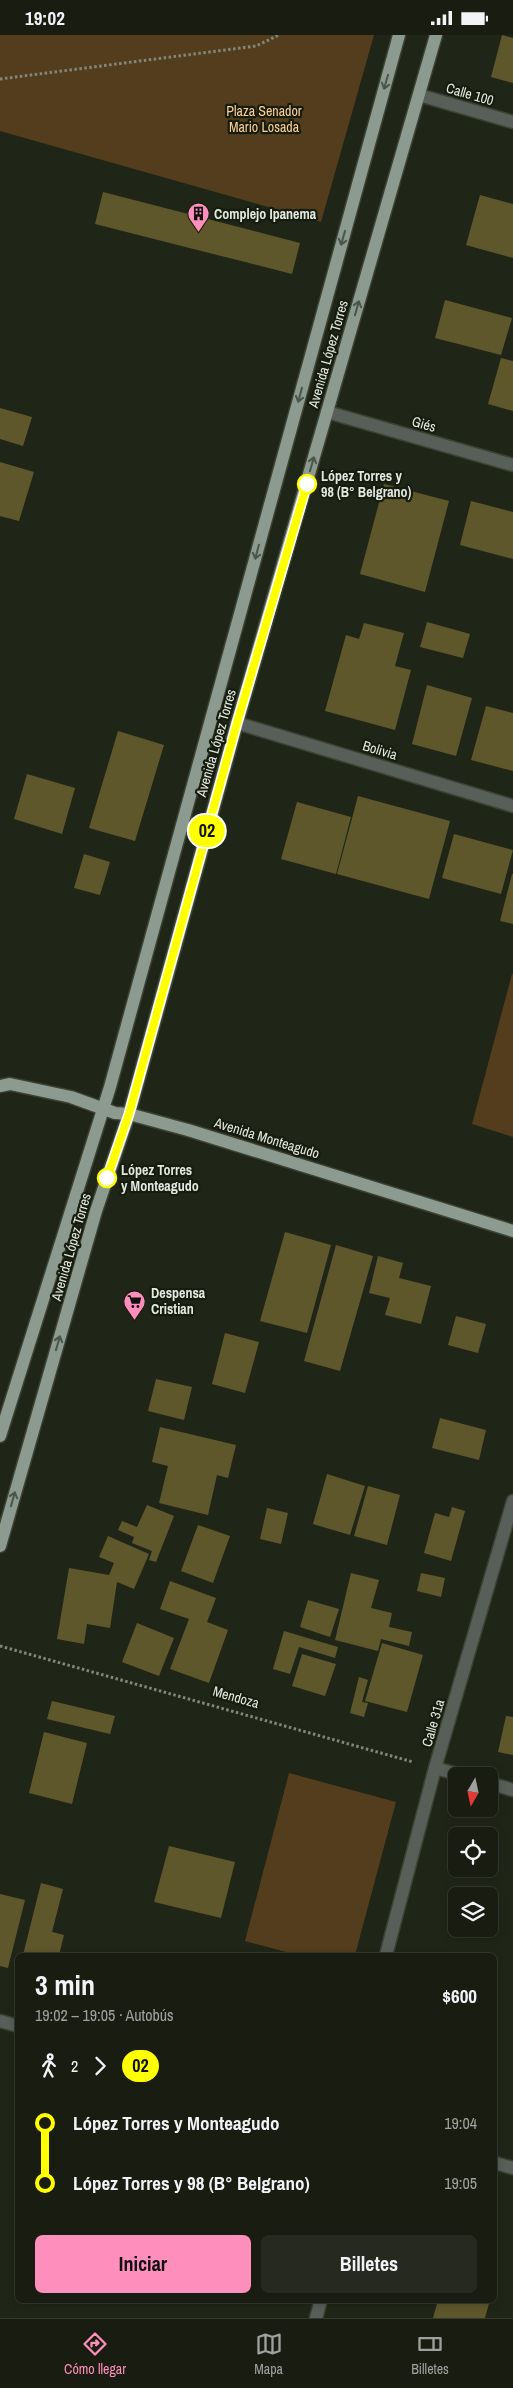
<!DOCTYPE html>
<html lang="es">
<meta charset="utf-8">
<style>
body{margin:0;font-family:"Archivo Narrow",sans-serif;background:#25291f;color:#f1f3f6;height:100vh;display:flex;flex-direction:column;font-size:19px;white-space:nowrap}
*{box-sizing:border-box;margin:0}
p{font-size:16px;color:#9fa19f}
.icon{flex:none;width:28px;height:28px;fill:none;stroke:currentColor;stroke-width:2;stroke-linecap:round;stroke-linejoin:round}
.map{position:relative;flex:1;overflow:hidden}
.drawer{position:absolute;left:15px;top:1918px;width:482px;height:350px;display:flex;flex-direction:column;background:#181c11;border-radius:8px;box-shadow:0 2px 8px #0003,0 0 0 1px #363a31}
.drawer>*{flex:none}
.badge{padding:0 10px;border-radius:16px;font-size:18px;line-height:32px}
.needle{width:32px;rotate:189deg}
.tools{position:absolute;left:448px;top:1732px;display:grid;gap:10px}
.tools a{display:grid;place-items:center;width:50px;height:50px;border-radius:8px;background:#181c11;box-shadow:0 2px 8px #0003,0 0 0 1px #363a31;font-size:25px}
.map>.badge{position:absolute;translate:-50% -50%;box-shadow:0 0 0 2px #fff}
.legs{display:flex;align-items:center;gap:8px;height:55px;padding:0 20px;font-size:16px}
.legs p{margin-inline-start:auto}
.overview{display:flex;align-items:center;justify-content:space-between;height:85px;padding:0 20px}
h1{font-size:28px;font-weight:700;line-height:38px}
.primary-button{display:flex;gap:10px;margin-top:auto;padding:10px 20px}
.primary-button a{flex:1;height:58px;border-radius:8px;background:#fe8ebb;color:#111;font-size:20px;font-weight:700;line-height:58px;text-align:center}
.primary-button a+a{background:#25291f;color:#f1f3f6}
ul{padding:0 20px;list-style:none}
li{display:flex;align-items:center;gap:18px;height:60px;font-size:19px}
li i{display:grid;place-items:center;width:8px;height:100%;margin:0 6px;background:currentColor}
li i::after{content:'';width:12px;height:12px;margin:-6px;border:4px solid;border-radius:50%;background:#181c11}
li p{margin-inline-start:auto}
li:first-child i{background:linear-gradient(#0000 50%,currentColor 0)}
li:last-child i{background:linear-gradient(currentColor 50%,#0000 0)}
.status{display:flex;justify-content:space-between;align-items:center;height:35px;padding:0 25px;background:#181c11;direction:ltr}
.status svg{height:14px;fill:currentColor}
.tab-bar{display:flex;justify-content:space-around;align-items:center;height:70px;border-top:1px solid #363a31;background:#181c11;font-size:14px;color:#9fa19f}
.tab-bar a{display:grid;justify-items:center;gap:2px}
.tab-bar .active{color:#fe8ebb}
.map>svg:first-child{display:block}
.green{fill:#533d1d}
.building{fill:#5e572c}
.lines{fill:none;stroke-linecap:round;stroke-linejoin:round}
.minor-casing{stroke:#3b4133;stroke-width:15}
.major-casing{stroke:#3b4133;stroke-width:15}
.path{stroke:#82877b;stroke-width:3;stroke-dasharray:2.5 2.5;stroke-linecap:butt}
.minor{stroke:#585f59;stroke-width:12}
.major{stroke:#8c9a8f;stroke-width:12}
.oneway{stroke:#4b5548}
.line-1-casing{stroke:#fff;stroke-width:11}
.line-1{stroke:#ff0;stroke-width:8}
.stop-1-dot{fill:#fff;stroke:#ff0;stroke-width:2.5}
.labels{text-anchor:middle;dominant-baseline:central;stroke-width:4.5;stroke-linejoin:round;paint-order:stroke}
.street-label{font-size:14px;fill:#e4e8df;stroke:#161c0e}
.park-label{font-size:14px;fill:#fdd094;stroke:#161c0e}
.poi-label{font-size:14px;font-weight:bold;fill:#e4e8df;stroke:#161c0e;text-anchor:start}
.stop-label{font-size:14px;font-weight:bold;fill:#e4e8df;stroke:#161c0e;text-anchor:start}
</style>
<div class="status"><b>19:02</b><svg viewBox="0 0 49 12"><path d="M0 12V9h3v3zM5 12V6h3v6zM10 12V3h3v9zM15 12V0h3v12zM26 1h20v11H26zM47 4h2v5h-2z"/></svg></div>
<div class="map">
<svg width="513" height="2283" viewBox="0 0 513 2283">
<rect width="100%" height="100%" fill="#202617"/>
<path class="green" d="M0,0h374l-53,187 -321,-91z
M512,939h1v163l-41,-13z
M289,1738l107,29 -41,153h-57l-53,-14z"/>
<path class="building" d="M502,0l11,3v45l-22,-6z
M103,157l197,51 -8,31 -197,-50z
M480,160l33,9v54l-47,-13z
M445,265l67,18 -11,37 -66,-17z
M501,323l12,3v50l-25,-7z
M0,373l32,9 -9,29 -23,-7z
M0,427l34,10 -15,49 -19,-5z
M384,449l65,17 -24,91 -65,-18z
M471,466l42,11v47l-53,-14z
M427,587l43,12 -7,24 -43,-11z
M364,588l40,10 -9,33 16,4 -16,60 -70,-19 21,-76 13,4z
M427,650l45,13 -16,58 -44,-12z
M486,671l27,7v58l-42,-11z
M118,696l46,14 -29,96 -46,-13z
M27,739l48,14 -13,46 -48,-15z
M358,761l92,25 -21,78 -92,-25z
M297,767l54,15 -15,57 -55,-15z
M454,799l59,16 -12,44 -59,-16z
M84,819l26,8 -10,33 -26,-7z
M512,839h1v50l-13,-3z
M285,1197l46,13 -24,88 -47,-12z
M336,1210l37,11 -33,115 -36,-10z
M378,1221l25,7 -4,15 32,8 -10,38 -36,-9 5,-17 -21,-5z
M456,1281l30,8 -8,29 -30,-8z
M225,1298l34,9 -14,51 -33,-9z
M156,1344l36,8 -8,33 -36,-9z
M440,1383l46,12 -7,30 -47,-12z
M160,1392l76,18 -8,33 -11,-3 -9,40 -49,-12 9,-37 -16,-4z
M327,1439l38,12 -15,49 -37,-11z
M368,1451l32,9 -13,50 -33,-9z
M147,1470l27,11 -18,46 -7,-2 3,-9 -20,-8 2,-6 -16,-7 4,-9 15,6z
M452,1472l13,4 -14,50 -27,-8 11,-40 14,4z
M267,1473l21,5 -7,31 -21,-5z
M198,1490l32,11 -17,47 -32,-12z
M108,1501l41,18 -15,35 -17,-7 -7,46 -23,-4 -3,20 -27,-5 12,-71 40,7 5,-12 -15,-6z
M351,1538l28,7 -8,28 21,5 -3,14 23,5 -3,14 -28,-7 -3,12 -43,-11z
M421,1538l24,5 -4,19 -24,-6z
M170,1546l46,17 -9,24 21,8 -19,53 -39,-14 19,-50 -29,-10z
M308,1565l31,9 -9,28 -30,-10z
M137,1588l37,15 -15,38 -37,-14z
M284,1596l54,16 -3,11 -36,-11 -9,27 -17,-5z
M382,1608l41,12 -16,57 -42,-11z
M302,1619l34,10 -11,32 -33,-10z
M359,1642l9,3 -6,22 6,1 -4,14 -14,-4z
M52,1666l63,15 -5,18 -63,-15z
M506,1681l7,1v38l-15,-3z
M44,1697l43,11 -15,61 -43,-11z
M169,1811l66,16 -14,56 -67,-16z
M41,1848l22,6 -11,43 12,3 -5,20h-36z
M0,1859l25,6 -17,68 -8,-2z
M438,2265h52l-5,18h-52z"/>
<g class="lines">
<defs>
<path id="minor" d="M419,60l94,27
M327,377l186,53
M237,688l276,83
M435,1733l30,8
M489,1748l24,7
M386,1920l49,-187 78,-267
M0,1986l18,5
M495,2128l18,5
M316,2283l5,-18"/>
<path id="major" d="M0,1051l10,-2 61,13 44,16 14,1 59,16 325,101
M0,1401l110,-349 289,-1052
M0,1511l96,-335 33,-97 108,-391 199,-688"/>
</defs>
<use href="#minor" class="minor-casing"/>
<use href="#major" class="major-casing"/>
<path class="path" d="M0,44l256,-33 23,-11
M0,1611l413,116"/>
<use href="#minor" class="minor"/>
<use href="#major" class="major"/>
</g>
<defs><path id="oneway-shaft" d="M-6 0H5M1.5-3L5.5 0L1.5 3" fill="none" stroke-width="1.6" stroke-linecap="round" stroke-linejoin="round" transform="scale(1.25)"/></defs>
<g class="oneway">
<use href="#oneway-shaft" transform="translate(386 47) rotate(106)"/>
<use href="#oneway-shaft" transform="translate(343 203) rotate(106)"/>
<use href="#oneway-shaft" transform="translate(357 273) rotate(-74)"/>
<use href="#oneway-shaft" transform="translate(300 360) rotate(105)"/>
<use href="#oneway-shaft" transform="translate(312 429) rotate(-74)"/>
<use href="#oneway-shaft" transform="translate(257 517) rotate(105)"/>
<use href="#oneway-shaft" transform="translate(58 1308) rotate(-74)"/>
<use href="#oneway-shaft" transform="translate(13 1464) rotate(-74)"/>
</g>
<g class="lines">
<defs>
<path id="line-1" d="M107,1143l22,-64 108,-391 70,-239"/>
</defs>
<use href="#line-1" class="line-1-casing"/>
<use href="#line-1" class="line-1"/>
</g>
<defs>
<symbol id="building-pin" viewBox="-11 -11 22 30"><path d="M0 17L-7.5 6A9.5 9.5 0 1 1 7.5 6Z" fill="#fe8ebb" stroke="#161c0e"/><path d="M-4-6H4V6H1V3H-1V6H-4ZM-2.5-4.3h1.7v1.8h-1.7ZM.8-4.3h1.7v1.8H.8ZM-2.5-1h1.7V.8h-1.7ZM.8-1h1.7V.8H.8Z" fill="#111"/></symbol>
<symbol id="supermarket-pin" viewBox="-11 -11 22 30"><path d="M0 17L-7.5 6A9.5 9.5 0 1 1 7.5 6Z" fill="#fe8ebb" stroke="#161c0e"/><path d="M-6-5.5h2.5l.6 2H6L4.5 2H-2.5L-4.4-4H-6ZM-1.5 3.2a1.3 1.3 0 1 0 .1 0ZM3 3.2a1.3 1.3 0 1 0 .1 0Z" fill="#111"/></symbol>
</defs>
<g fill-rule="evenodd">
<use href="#building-pin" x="186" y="166" width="25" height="34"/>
<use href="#supermarket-pin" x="122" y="1254" width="25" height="34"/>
</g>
<g class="stop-1-dot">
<circle cx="307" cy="449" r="9"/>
<circle cx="107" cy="1143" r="9"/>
</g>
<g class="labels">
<g class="street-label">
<text transform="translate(470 59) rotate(16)">Calle 100</text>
<text transform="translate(328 319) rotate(-74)">Avenida López Torres</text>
<text transform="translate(424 389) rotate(16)">Giés</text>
<text transform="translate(216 708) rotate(-74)">Avenida López Torres</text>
<text transform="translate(380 715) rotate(17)">Bolivia</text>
<text transform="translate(267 1103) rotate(17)">Avenida Monteagudo</text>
<text transform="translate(71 1212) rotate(-74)">Avenida López Torres</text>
<text transform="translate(236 1662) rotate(16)">Mendoza</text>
<text transform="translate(433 1688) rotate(-74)">Calle 31a</text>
</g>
<g class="park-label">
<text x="264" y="76">Plaza Senador<tspan x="264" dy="16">Mario Losada</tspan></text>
</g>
<g class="poi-label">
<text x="214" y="179">Complejo Ipanema</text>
<text x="151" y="1258">Despensa<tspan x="151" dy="16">Cristian</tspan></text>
</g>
<g class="stop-label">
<text x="321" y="441">López Torres y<tspan x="321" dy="16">98 (B° Belgrano)</tspan></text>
<text x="121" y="1135">López Torres<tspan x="121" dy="16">y Monteagudo</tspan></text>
</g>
</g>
</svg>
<div class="tools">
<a><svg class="needle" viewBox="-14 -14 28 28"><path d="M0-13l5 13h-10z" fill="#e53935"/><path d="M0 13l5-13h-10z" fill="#9fa19f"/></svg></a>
<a><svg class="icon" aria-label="locate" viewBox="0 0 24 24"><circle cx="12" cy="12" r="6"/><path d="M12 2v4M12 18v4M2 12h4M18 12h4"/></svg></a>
<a><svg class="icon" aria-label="layers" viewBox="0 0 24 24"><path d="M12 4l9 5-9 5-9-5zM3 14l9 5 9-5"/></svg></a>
</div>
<b class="badge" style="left:207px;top:796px;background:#ff0;color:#111">02</b>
<section class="drawer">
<div class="overview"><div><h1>3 min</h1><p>19:02 – 19:05 · Autobús</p></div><b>$600</b></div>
<div class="legs"><svg class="icon" aria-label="walk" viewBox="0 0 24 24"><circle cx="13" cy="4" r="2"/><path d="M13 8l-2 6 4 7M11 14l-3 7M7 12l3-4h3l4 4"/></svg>2<svg class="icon" aria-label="forward" viewBox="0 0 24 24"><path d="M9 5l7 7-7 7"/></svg><b class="badge" style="background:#ff0;color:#111">02</b></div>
<ul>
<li><i style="color:#ff0"></i><b>López Torres y Monteagudo</b><p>19:04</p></li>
<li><i style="color:#ff0"></i><b>López Torres y 98 (B° Belgrano)</b><p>19:05</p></li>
</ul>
<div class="primary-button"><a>Iniciar</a><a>Billetes</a></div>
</section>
</div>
<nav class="tab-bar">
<a class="active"><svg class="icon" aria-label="directions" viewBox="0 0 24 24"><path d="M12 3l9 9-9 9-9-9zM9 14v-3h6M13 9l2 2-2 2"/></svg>Cómo llegar</a>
<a><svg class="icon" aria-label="map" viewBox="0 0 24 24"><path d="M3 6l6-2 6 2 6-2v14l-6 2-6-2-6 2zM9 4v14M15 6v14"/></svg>Mapa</a>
<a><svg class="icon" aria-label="tickets" viewBox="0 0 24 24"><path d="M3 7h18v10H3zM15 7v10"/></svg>Billetes</a>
</nav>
